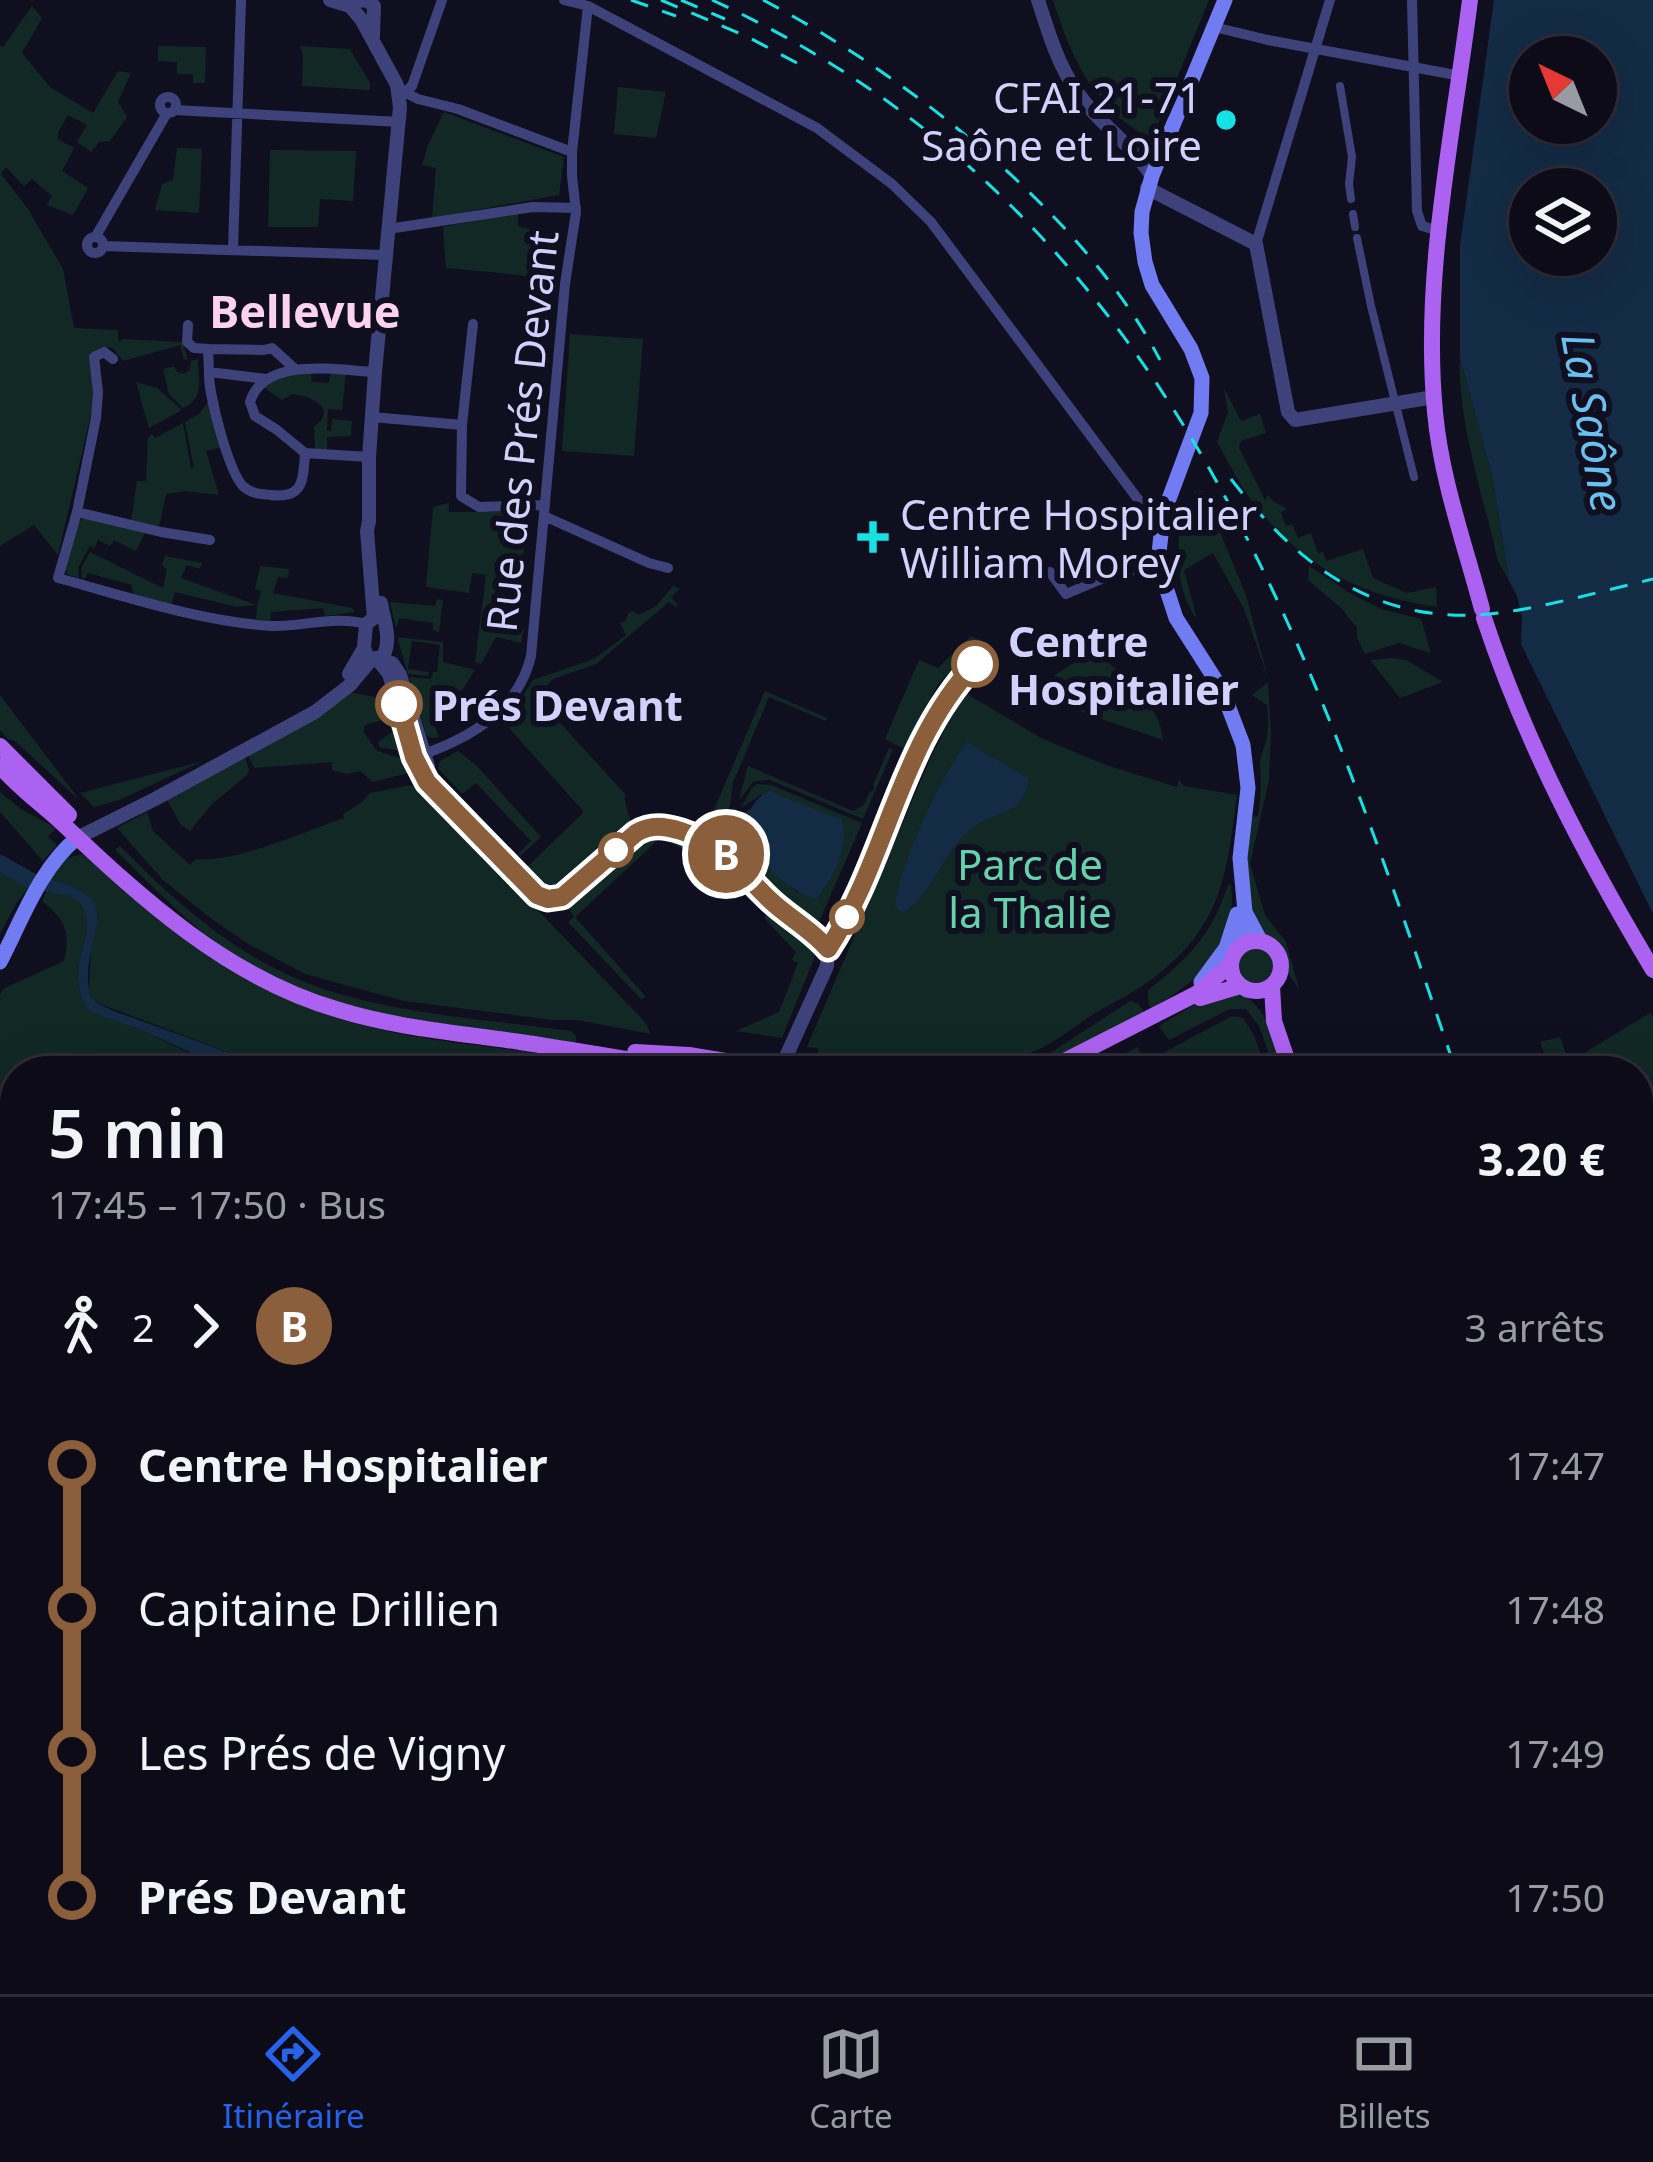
<!DOCTYPE html>
<html lang="fr">
<meta charset="utf-8">
<style>
body{margin:0;font-family:"Noto Sans",sans-serif;background:#151420;color:#f1f3f6;height:100vh;display:flex;flex-direction:column;font-size:45px;white-space:nowrap}
*{box-sizing:border-box;margin:0}
p{font-size:39px;color:#9a9ba1}
.icon{flex:none;width:66px;height:66px;fill:none;stroke:currentColor;stroke-width:2;stroke-linecap:round;stroke-linejoin:round}
.map{position:relative;flex:1;overflow:hidden}
.sheet{position:absolute;left:0px;top:1056px;width:1653px;height:939px;display:flex;flex-direction:column;background:#0c0b17;border-radius:48px 48px 0 0;box-shadow:0 12px 48px #0002,0 0 0 3px #2c2b36}
.sheet>*{flex:none}
.badge{padding:0 24px;border-radius:39px;font-size:42px;line-height:78px}
.needle{width:78px;rotate:317deg}
.fabs{position:absolute;left:1509px;top:36px;display:grid;gap:24px}
.fabs a{display:grid;place-items:center;width:108px;height:108px;border-radius:50%;background:#0c0b17;box-shadow:0 12px 48px #0002,0 0 0 3px #2c2b36;font-size:60px}
.map>.badge{position:absolute;translate:-50% -50%;box-shadow:0 0 0 6px #fff}
.legs{display:flex;align-items:center;gap:18px;height:132px;padding:0 48px;font-size:39px}
.legs p{margin-inline-start:auto}
.summary{display:flex;align-items:center;justify-content:space-between;height:204px;padding:0 48px}
h1{font-size:66px;font-weight:600;line-height:90px}
ul{padding:0 48px;list-style:none}
li{display:flex;align-items:center;gap:42px;height:144px;font-size:45px}
li i{display:grid;place-items:center;width:18px;height:100%;margin:0 15px;background:currentColor}
li i::after{content:'';width:30px;height:30px;margin:-15px;border:9px solid;border-radius:50%;background:#0c0b17}
li p{margin-inline-start:auto}
li:first-child i{background:linear-gradient(#0000 50%,currentColor 0)}
li:last-child i{background:linear-gradient(currentColor 50%,#0000 0)}
.tab-bar{display:flex;justify-content:space-around;align-items:center;height:168px;border-top:3px solid #2c2b36;background:#0c0b17;font-size:33px;color:#9a9ba1}
.tab-bar a{display:grid;justify-items:center;gap:6px}
.tab-bar .current{color:#2563eb}
.map>svg:first-child{display:block}
.green{fill:#122825}
.water{fill:#132b44;fill-rule:evenodd}
.lines{fill:none;stroke-linecap:round;stroke-linejoin:round}
.river{stroke:#132b44;stroke-width:16}
.pedestrian{stroke:#3e427a;stroke-width:8}
.minor{stroke:#3e427a;stroke-width:10}
.tertiary{stroke:#3e427a;stroke-width:14}
.secondary{stroke:#717bf2;stroke-width:15}
.primary{stroke:#ac62f0;stroke-width:16}
.rail{stroke:#15e2e2;stroke-width:3;stroke-dasharray:18 15;stroke-linecap:butt}
.line-1-casing{stroke:#fff;stroke-width:27}
.line-1{stroke:#8b5e3c;stroke-width:18}
.poi-dot{fill:#15e2e2;stroke:#100f1f;stroke-width:4.5}
.stop-1-dot{fill:#fff;stroke:#8b5e3c;stroke-width:6}
.labels{text-anchor:middle;dominant-baseline:central;stroke-width:12;stroke-linejoin:round;paint-order:stroke}
.poi-label{font-size:42px;fill:#d1d1fb;stroke:#100f1f;text-anchor:end}
.street-label{font-size:42px;fill:#d1d1fb;stroke:#100f1f}
.stop-label{font-size:42px;font-weight:bold;fill:#d1d1fb;stroke:#100f1f;text-anchor:start}
.park-label{font-size:42px;fill:#64d3ac;stroke:#100f1f}
.neighbourhood-label{font-size:45px;font-weight:bold;fill:#fbd3f0;stroke:#100f1f}
.water-label{font-size:45px;font-style:italic;fill:#69c0f1;stroke:#100f1f}
</style>
<div class="map">
<svg width="1653" height="1994" viewBox="0 0 1653 1994">
<rect width="100%" height="100%" fill="#100f1f"/>
<path class="green" d="M1053,0h156l-57,139c-57,-28 -81,-81 -99,-139z
M32,6l10,12 -20,35 28,34 43,26 25,-42 13,2 -13,29 9,15 -17,24 -11,1 -8,10 -14,-10 10,-17 -19,-10 -10,17v7l16,9 -12,23 26,17 -15,27 -26,-10 5,-9 -20,-17 -8,7 -18,-19 -5,7 27,35 35,60 11,59 44,2v11l5,-2 59,3 6,17 -4,1 -4,-15 -57,16 -10,-13 -12,-1 -9,6 1,53 -35,149 -24,-30 -34,21v-500l3,1z
M158,46l48,1 -1,36h-12v-9h-16v-12l-19,-1z
M300,46l50,3 20,34v7l-68,-4 1,-30z
M618,87l48,5 -10,46 -42,-4z
M444,112l120,45 -5,38 -127,23 4,-50 -14,-3 6,-20z
M177,148l25,1 -3,64 -44,-3 7,-26 11,-4z
M270,150l86,1 -3,50 -33,-2 -2,28h-50z
M518,212v14l35,10 -9,32 13,4v12l-37,-9 -74,-7 -3,-41z
M570,334l73,5 -9,117 -72,-5z
M1460,358l33,122 16,101 -11,-20c-14,-61 -41,-143 -38,-203z
M198,359c0,20 7,39 -15,49l-14,-14 -6,-25 11,-3 3,6 7,2 6,-4 1,-9z
M311,373l1,9 17,1 2,-10h15l-4,37 -14,-1 -1,21 4,1 1,-12 20,2 -1,15 -24,1v13l-12,1 -1,-24c25,-20 -4,-31 -22,-33l-10,6 -19,-13 19,-10z
M136,382l21,6 25,22 -33,18z
M1224,388l17,33 19,-7 6,19 -25,8 -2,7 26,52 3,-5 5,6 14,8 -6,3 5,14 6,-2 6,14 13,-5 7,20 5,-1 3,9 37,-12 10,29 34,15 29,-6 1,20c-78,-12 -132,-39 -182,-102 -15,-19 -26,-42 -38,-63l11,-30z
M209,400l14,47 -17,4 13,44 -34,-4 -19,3 -7,33 -28,-6 6,-40h9l2,-43 4,-4 3,4 28,-15 8,45h3l-9,-46 14,-8z
M1203,491l43,104 22,83 -24,-69 -31,-56 -29,17 13,49c-20,-26 -19,-57 -18,-89l9,-1 4,-5 2,-32z
M449,503v9h78l-10,113v3l7,1 -3,14 -25,-6 -15,27 -6,-2 11,-87 -14,-2 -3,20 -43,-6 7,-80z
M82,519h6l58,12 -10,20 -22,-11 -4,6 -12,-6 -4,8 -4,-2 -12,22 1,10 -11,-3 -3,-7 14,-46z
M90,552l73,36 4,-19 -5,-4 3,-9 37,7 -2,6 -13,-4 -6,13 76,27 4,-14 -6,-2 5,-23 29,3 -1,9 -10,-1 -5,16 79,15 3,4 -30,4 -2,-8 -52,4 -1,10 -14,-3 1,-14 -20,2 -62,-15 -4,14 -38,-12 -1,-9 -44,-12 -3,6 -3,-1 -1,-10z
M1309,566l39,26 33,17 40,10 10,34 -32,-10 -34,11 -8,-16v-10l-16,-20 -33,-28z
M673,586l7,3 -9,8 7,8 -2,2 -7,-5 -73,62 -43,15 -12,12 3,5 -4,5 85,93c-1,15 7,23 6,33l-66,62 -19,2 -22,-21 60,-58 -83,-93 16,-14 16,-25 61,-21 32,-24 -6,-12 5,-2 4,-8 4,-2 6,4 17,-9z
M437,599l6,1 -4,32 -6,-2v-7l-34,-5 -2,8 -2,-1 -5,-23 45,4z
M971,636l9,4 -43,46 -32,63 -20,-10 34,-79 19,8z
M397,637l46,5v20l32,8 -12,19 -34,21 10,27 -9,1 -4,-4 -17,-57 22,2 2,-7h4l3,-27 -28,-4 -4,28 21,3 -1,4 -20,-2z
M1093,654c31,16 67,50 70,86l-79,-27 -49,-25 51,-33z
M1392,658l14,2 37,22 -43,16 -30,-38z
M1268,682l3,51 -2,47 -19,84 15,51 21,27 13,47 -14,-20 -4,-21c-7,-6 -16,-12 -21,-19 -22,-33 -12,-76 -8,-112l6,-1c3,-17 3,-34 2,-51 0,-10 6,-19 7,-29 2,-10 1,-21 0,-31l-15,-10z
M765,691l62,27 -1,3 -57,-24 -36,86 -3,23 -13,28 -11,-6z
M349,692l40,8 17,52 -27,-5 -1,-5 14,-10 -6,-13 -21,6 -2,6 14,20 31,9 4,12 -39,10 -13,-11 -14,3 -14,-4v-8l-78,6 -6,-13 89,-52z
M967,694l76,45 63,26 71,22 2,-7 5,6 53,9c-10,80 -16,133 -85,184 -17,13 -36,22 -55,33 -21,13 -39,29 -62,39 -69,32 -144,18 -216,6l-1,-9 -11,-1 124,-290 25,-49z
M0,695l75,99 3,5 -63,-58 -7,-2 -8,-9z
M889,748l4,2 -30,69 -93,-39 -16,1 -15,19 9,-34 105,45 11,-6 6,-14h4v-8z
M458,751l18,14 65,72 -21,19 -2,-2 13,-13 -55,-58 -14,11 -24,-26 2,-7z
M245,757l4,13 -1,4 -36,30 -22,27 -9,-6 -14,-25z
M203,761l-84,39 -25,7 -14,-14z
M417,784l228,238 6,12 -74,-14h-25l-148,-19 -99,-27 -55,-29 -37,-25 -50,-40 -46,-52 30,-16 6,19 37,34 6,-6c37,5 110,-28 148,-41l-1,-4 18,-11 9,-10z
M758,784l13,1 91,38 -43,99 -30,-16 -58,-64 8,-13 2,-14 10,-7c-8,36 22,65 47,85l-36,-99 -21,14 11,-20z
M0,792l21,17 35,19 -8,9 9,8 -14,16 -43,-49z
M653,835c44,0 78,34 103,67h-5l-16,-17 -5,4 -22,-28 -48,-23 -85,79 71,80 -5,2 -73,-77 6,-5 -6,-9 58,-59 10,-7z
M120,846c47,48 99,95 160,125 83,42 199,47 291,60l5,5v7c-117,-15 -242,-24 -344,-90 -44,-28 -79,-67 -117,-103z
M82,854c40,29 73,66 114,94 37,25 81,49 123,64 75,28 174,34 254,46l6,13h-311l-16,-10 -149,-56 -10,-6 -4,-7 4,-89c-13,-15 -25,-19 -43,-24l15,-20z
M0,867l30,19 -13,16 -17,32z
M1231,884c7,59 -30,98 -80,124l-3,-6v-12c42,-33 63,-54 80,-105z
M46,892c6,1 13,0 19,2 38,10 16,52 13,77 -1,14 3,27 9,38l53,20 44,22 57,20h-226v312l-15,-5v-384l3,-5 61,-28c7,-30 1,-41 -22,-60z
M770,914l35,24 11,16 -34,84 -46,-7 43,-19 19,-49 -6,-3 4,-8 -31,-33v-3z
M1237 965a18 18 0 1 1 36 0a18 18 0 1 1-36 0Z
M1237,991c33,18 36,47 47,80h-9l-16,-45 -13,-17h-16l-61,31 -10,-14 41,-25z
M1130,1001l8,3 6,7 -6,5 -96,51 -11,4h-23l36,-14z
M1650,1013l3,4v251l-9,-10 -6,-13v-174h-87l-11,-29 20,-5 9,25z
M1232,1016l11,2 11,17 12,36h-172l43,-24 9,15z
M0,1564l15,11v73l-15,36z
M1638,1692l15,13v63l-15,-6z
M1638,1771l15,6v121l-15,-6z"/>
<path class="water" d="M1494,0h159v914l-132,-270 1,-27 -5,-21 -8,-15 -16,-101 -33,-122v-112zM1530,57h66v66h-66zM1530,189h66v66h-66z
M967,742l62,37c-9,42 -33,28 -61,52 -26,24 -36,63 -65,82l-8,-6c4,-42 46,-131 72,-165z
M769,791l73,29c7,28 -8,57 -26,79 -39,-10 -101,-78 -47,-108z
M50,879c77,21 36,49 38,103 1,7 0,12 5,17 10,10 31,15 43,20 39,14 77,28 116,42l16,10c-48,0 -84,-23 -127,-41 -18,-8 -37,-11 -54,-21 -6,-11 -10,-25 -9,-38 3,-25 22,-58 -6,-74 -9,-5 -18,-2 -28,-6z"/>
<g class="lines">
<path class="river" d="M0,863l32,18"/>
<path class="pedestrian" d="M1340,86l12,71 -3,27 2,15
M1353,214l2,13
M1357,238l14,68 43,171"/>
<path class="minor" d="M564,0l24,6 229,122 75,56 39,38 206,276 8,8 18,9
M1412,0l5,211 5,15 17,5
M1214,27l54,13 193,36
M406,93l12,6 40,10 114,43
M402,94l10,-8 30,-86
M160 105a8 8 0 1 1 16 0a8 8 0 1 1-16 0Z
M174,110l226,12
M388,229l145,-22 43,1
M96,236l71,-123
M87 245a8 8 0 1 1 16 0a8 8 0 1 1-16 0Z
M1256,244l74,-244
M103,246l281,9
M233,249l8,-249
M473,324l-11,101 -1,71 18,11 66,-2
M188,325l-1,17 7,6 14,1
M209,372c-1,21 20,102 35,115 8,7 18,7 27,8 33,4 32,-15 34,-42
M266,379l-57,-7 -1,-23 56,1 8,-2 22,20
M372,417l90,8
M369,457l-64,-4 -28,-23 -22,-14 -5,-14c14,-46 87,-32 125,-30
M77,512l19,-94 2,-26 -4,-35 10,-5 9,7
M544,516l105,47 19,5
M210,540l-49,-8 -84,-20 -19,66c70,19 141,43 213,48 31,1 65,-11 95,-2
M1050,572l16,22 33,-14 59,-17
M418,756c51,-17 100,-45 113,-100l34,-372 11,-72 -4,-36v-24l16,-146
M0,1474l15,-9
M0,1508l15,-8
M0,1874l15,9
M71,1980l19,14
M383,1980l27,13 11,-2
M1108,1980v14
M288,1994l7,-14
M436,1994l7,-14
M546,1994l7,-14
M642,1994l8,-14
M739,1994l8,-14
M859,1994l5,-14
M981,1994l6,-14
M1202,1994l7,-14"/>
<path class="tertiary" d="M330,0l20,6 11,13 36,66 3,22 -25,265 -6,85v64l-2,10 7,87
M358,0l10,1 6,5 -1,30
M1038,0c10,31 19,62 37,89 22,34 54,52 77,87
M1147,188l109,56 32,168 7,8 139,-23
M367,656l-3,-8 2,-24 8,-6
M377,659l12,15 20,68 14,34 114,119 11,4 15,-2 73,-64c15,-9 29,-7 45,-2 43,14 59,40 89,69 19,18 41,29 58,49l-1,17 -47,104
M392,663l8,12 28,91
M349,674l15,-26
M77,838l78,-39 160,-87 35,-27 22,-26 11,-2c9,-18 1,-36 -2,-54
M416,1980l7,14"/>
<path class="secondary" d="M1225,0l-73,176 -10,36 -1,21 4,29 7,23 39,64 11,29 -1,35 -38,102 -5,48 18,55 46,72 21,55 5,43 -8,70 5,54 -4,33
M1245,912l15,28
M0,962c22,-42 40,-94 77,-124
M1201,982l25,-34 11,-34
M0,1388l15,5
M1426,1980l67,14
M9,1994l14,-14"/>
<path class="primary" d="M1470,0c-17,136 -48,275 -35,412 6,67 30,133 47,197
M1484,618c41,124 102,240 169,352
M0,746l69,69
M0,766c18,21 40,37 61,56 81,77 167,156 278,188 58,18 121,23 181,32 61,9 120,20 181,29
M1231 966a25 25 0 1 1 50 0a25 25 0 1 1-50 0Z
M1272,986l2,35 17,50
M1200,998l40,-12
M635,1052l54,3 97,16
M1045,1071l151,-77 35,-30
M1638,1664l15,11"/>
<path class="rail" d="M631,0l45,16
M661,0l87,37 49,26
M681,0l44,19
M712,0c453,208 595,633 744,1071
M763,0c144,75 321,214 397,360
M1231,479c68,88 149,149 268,134 51,-7 103,-22 154,-34
M1638,1410l15,22"/>
</g>
<g class="lines">
<defs>
<path id="line-1" d="M399,704l15,53 13,25 110,113 11,4 14,-2 74,-64c15,-9 29,-7 45,-2 41,13 60,41 89,69 19,18 41,29 58,49 59,-89 71,-205 147,-285"/>
</defs>
<use href="#line-1" class="line-1-casing"/>
<use href="#line-1" class="line-1"/>
</g>
<g class="poi-dot">
<circle cx="1226" cy="120" r="12"/>
<path d="M867 519h12v12h12v12h-12v12h-12v-12h-12v-12h12z"/>
</g>
<g class="stop-1-dot">
<circle cx="975" cy="664" r="21"/>
<circle cx="399" cy="704" r="21"/>
<circle cx="616" cy="850" r="15"/>
<circle cx="847" cy="917" r="15"/>
</g>
<g class="labels">
<g class="poi-label">
<text x="1202" y="96">CFAI 21-71<tspan x="1202" dy="48">Saône et Loire</tspan></text>
<text x="900" y="513" text-anchor="start">Centre Hospitalier<tspan x="900" dy="48">William Morey</tspan></text>
</g>
<g class="street-label">
<text transform="translate(521 431) rotate(-84)">Rue des Prés Devant</text>
</g>
<g class="stop-label">
<text x="1008" y="640">Centre<tspan x="1008" dy="48">Hospitalier</tspan></text>
<text x="432" y="704">Prés Devant</text>
</g>
<g class="park-label">
<text x="1030" y="863">Parc de<tspan x="1030" dy="48">la Thalie</tspan></text>
</g>
<g class="neighbourhood-label">
<text x="305" y="310">Bellevue</text>
</g>
<g class="water-label">
<text transform="translate(1594 422) rotate(80)">La Saône</text>
</g>
</g>
</svg>
<div class="fabs">
<a><svg class="needle" viewBox="-14 -14 28 28"><path d="M0-13l5 13h-10z" fill="#e53935"/><path d="M0 13l5-13h-10z" fill="#9a9ba1"/></svg></a>
<a><svg class="icon" aria-label="layers" viewBox="0 0 24 24"><path d="M12 4l9 5-9 5-9-5zM3 14l9 5 9-5"/></svg></a>
</div>
<b class="badge" style="left:726px;top:854px;background:#8b5e3c;color:#fff">B</b>
<section class="sheet">
<div class="summary"><div><h1>5 min</h1><p>17:45 – 17:50 · Bus</p></div><b>3.20 €</b></div>
<div class="legs"><svg class="icon" aria-label="walk" viewBox="0 0 24 24"><circle cx="13" cy="4" r="2"/><path d="M13 8l-2 6 4 7M11 14l-3 7M7 12l3-4h3l4 4"/></svg>2<svg class="icon" aria-label="forward" viewBox="0 0 24 24"><path d="M9 5l7 7-7 7"/></svg><b class="badge" style="background:#8b5e3c;color:#fff">B</b><p>3 arrêts</p></div>
<ul>
<li><i style="color:#8b5e3c"></i><b>Centre Hospitalier</b><p>17:47</p></li>
<li><i style="color:#8b5e3c"></i><span>Capitaine Drillien</span><p>17:48</p></li>
<li><i style="color:#8b5e3c"></i><span>Les Prés de Vigny</span><p>17:49</p></li>
<li><i style="color:#8b5e3c"></i><b>Prés Devant</b><p>17:50</p></li>
</ul>
</section>
</div>
<nav class="tab-bar">
<a class="current"><svg class="icon" aria-label="directions" viewBox="0 0 24 24"><path d="M12 3l9 9-9 9-9-9zM9 14v-3h6M13 9l2 2-2 2"/></svg>Itinéraire</a>
<a><svg class="icon" aria-label="map" viewBox="0 0 24 24"><path d="M3 6l6-2 6 2 6-2v14l-6 2-6-2-6 2zM9 4v14M15 6v14"/></svg>Carte</a>
<a><svg class="icon" aria-label="tickets" viewBox="0 0 24 24"><path d="M3 7h18v10H3zM15 7v10"/></svg>Billets</a>
</nav>
